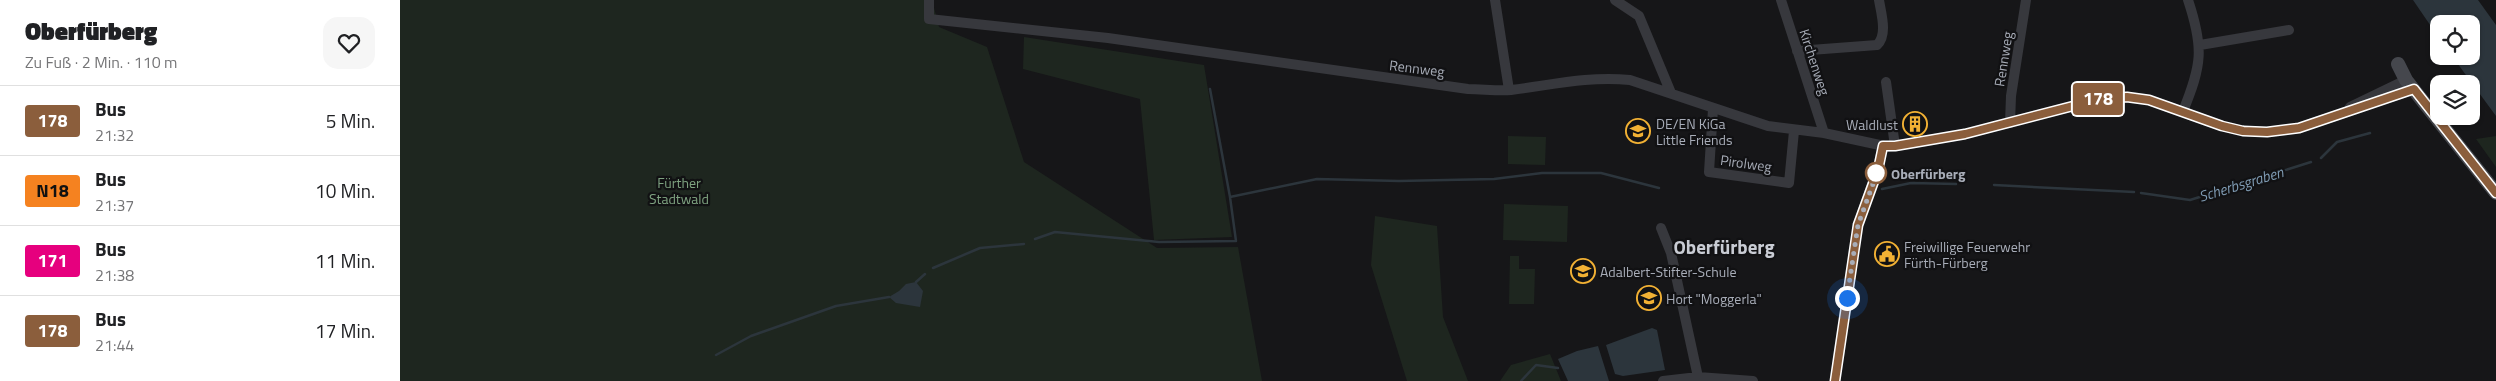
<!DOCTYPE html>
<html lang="de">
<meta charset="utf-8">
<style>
body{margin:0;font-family:"Titillium Web",sans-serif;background:#f6f6f6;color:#202124;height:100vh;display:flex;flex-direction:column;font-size:19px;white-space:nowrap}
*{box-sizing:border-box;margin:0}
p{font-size:16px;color:#757577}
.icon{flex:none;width:28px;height:28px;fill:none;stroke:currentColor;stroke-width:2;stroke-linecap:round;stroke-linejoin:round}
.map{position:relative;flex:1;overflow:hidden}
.details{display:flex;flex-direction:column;background:#fff;width:400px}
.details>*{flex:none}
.badge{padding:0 10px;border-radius:4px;font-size:18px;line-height:32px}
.controls{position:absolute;left:2030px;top:15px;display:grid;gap:10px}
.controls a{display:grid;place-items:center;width:50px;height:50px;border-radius:10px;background:#fff;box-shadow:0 1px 4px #0004;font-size:25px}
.you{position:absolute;width:25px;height:25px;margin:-12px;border:4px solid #fff;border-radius:50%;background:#1a73e8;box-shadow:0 0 0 8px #1a73e833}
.map>.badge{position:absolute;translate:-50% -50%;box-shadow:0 0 0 2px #fff}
.round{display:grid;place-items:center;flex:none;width:52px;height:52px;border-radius:15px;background:#f6f6f6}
.overview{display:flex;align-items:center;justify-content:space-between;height:85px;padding:0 25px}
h1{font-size:24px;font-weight:800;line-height:38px}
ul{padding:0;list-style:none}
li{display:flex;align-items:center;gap:15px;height:70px;padding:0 25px;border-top:1px solid #e0e0e0}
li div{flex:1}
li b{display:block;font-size:19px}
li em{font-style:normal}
li .badge{min-width:55px;font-weight:700;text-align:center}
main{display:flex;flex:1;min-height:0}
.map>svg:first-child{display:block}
.green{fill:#1e261f}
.water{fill:#2c353c}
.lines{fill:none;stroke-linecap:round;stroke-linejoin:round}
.stream{stroke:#2c353c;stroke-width:2.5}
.street{stroke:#37383d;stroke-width:10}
.secondary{stroke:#45474d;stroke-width:14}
.line-casing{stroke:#fff;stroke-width:11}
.line{stroke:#8b5e3c;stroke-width:8}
.walk{stroke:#a8adb8;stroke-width:5;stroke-dasharray:0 9}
.stop-dot{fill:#fff;stroke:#8b5e3c;stroke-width:2.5}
.labels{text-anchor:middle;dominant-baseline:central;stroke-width:4.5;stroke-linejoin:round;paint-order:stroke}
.street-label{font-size:14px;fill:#a8adb8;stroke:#111113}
.poi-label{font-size:14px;fill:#a8adb8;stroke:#111113;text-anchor:start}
.stop-label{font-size:14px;font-weight:bold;fill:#a8adb8;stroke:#111113;text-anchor:start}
.park-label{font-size:14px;fill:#7fa381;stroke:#111113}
.water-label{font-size:15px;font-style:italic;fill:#7f9bb3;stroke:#111113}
.district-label{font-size:19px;font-weight:bold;fill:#c9ccd4;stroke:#111113}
</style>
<main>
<section class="details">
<div class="overview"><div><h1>Oberfürberg</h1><p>Zu Fuß · 2 Min. · 110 m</p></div><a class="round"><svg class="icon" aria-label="heart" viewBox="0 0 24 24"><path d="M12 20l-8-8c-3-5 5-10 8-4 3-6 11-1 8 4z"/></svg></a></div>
<ul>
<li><span class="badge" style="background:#8b5e3c;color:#fff">178</span><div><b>Bus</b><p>21:32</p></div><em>5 Min.</em></li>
<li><span class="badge" style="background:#f58220;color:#111">N18</span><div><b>Bus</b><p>21:37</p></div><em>10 Min.</em></li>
<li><span class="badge" style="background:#e6007e;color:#fff">171</span><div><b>Bus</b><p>21:38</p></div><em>11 Min.</em></li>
<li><span class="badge" style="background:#8b5e3c;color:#fff">178</span><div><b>Bus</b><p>21:44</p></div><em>17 Min.</em></li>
</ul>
</section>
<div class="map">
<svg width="2096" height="381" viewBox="0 0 2096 381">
<rect width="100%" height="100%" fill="#161618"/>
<path class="green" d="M0,0h532l7,27 48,20 37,115 133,86 81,-1 24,134h-862z
M624,37l180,28 28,172 -78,3 -14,-141 -117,-30z
M1108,136l38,1 -1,28 -37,-1z
M2096,136v31l-20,-28z
M1104,204l64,2 -1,36 -64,-2z
M975,216l62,10 6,91 25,64h-61l-36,-116z
M1110,256h9v13h16l-1,35h-25z
M1150,354l11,27h-61l11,-16z"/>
<path class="water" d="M2013,0h65l18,25v91l-44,-60h19v-32h-32v14z
M516,282l7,9 -3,16 -24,-4 -7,-6 10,-6 7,-7z
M1252,328l5,2 8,40 -42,6 -8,-2 -9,-29z
M1198,346l11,35h-41l-10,-22 19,-8z"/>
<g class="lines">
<path class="stream" d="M810,89l20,108
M1921,158l16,-16 33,-9
M1594,185l140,7
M1482,189l29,-6 45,1
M1741,193l49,7 121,-38
M635,239l20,-7 104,10 77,-1 -6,-44 87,-18 82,2 95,-2 48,-6h59l58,15
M533,268l47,-20 44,-4
M516,282l9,-8
M316,355l35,-19 85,-30 53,-9
M1121,381l15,-16 22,3"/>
<path class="street" d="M529,0v19l179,19 360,51c14,0 29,2 43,1 41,-5 76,-14 119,-10l138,46 56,7 65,14 76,-13 139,-36 23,-1 22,3 73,26 21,5 24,1 32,-4 115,-39
M1095,0l14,90
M1215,0l24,16 32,77
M1381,0l43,133
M1800,45l89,-15
M1397,51l80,-6c11,-10 4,-32 2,-45
M1486,82l9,64
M1950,107l56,-27
M1313,109l-4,63 80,11 5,-52
M1783,111c19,-46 21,-63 5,-111
M1610,123l1,-27 15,-96
M1261,228l10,25 27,124
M1263,381l35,-4 55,4
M1435,381l23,-156 19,-55 6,-24"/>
<path class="secondary" d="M1998,64l8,16 90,113"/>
</g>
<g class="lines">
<defs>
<path id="line" d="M1435,381l23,-156 20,-55 5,-24h12l70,-12 139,-36 23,-1 22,3 73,26 21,5 24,1 32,-4 115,-39 82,104"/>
</defs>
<use href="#line" class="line-casing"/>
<use href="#line" class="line"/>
<path class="walk" d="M1447,298l11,-73 20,-55 -2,3"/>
</g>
<defs>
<symbol id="building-ring" viewBox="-11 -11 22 22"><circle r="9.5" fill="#111113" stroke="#f2b134" stroke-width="1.5"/><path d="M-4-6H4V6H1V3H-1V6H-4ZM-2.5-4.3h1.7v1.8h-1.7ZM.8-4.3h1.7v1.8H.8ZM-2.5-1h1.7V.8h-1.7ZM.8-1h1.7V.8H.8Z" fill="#f2b134"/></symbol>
<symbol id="school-ring" viewBox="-11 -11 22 22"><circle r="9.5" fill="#111113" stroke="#f2b134" stroke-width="1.5"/><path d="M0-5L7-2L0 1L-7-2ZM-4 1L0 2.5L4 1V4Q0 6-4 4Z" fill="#f2b134"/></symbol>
<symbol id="civic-ring" viewBox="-11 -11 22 22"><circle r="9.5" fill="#111113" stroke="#f2b134" stroke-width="1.5"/><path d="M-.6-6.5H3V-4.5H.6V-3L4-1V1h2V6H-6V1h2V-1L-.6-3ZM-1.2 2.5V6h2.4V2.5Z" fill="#f2b134"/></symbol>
</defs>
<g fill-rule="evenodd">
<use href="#building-ring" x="1501" y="110" width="28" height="28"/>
<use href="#school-ring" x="1224" y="117" width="28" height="28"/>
<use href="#civic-ring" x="1473" y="240" width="28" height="28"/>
<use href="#school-ring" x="1169" y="257" width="28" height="28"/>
<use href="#school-ring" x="1235" y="284" width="28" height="28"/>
</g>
<circle class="stop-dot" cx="1476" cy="173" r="10"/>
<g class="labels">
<g class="street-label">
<text transform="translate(1603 59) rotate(-81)">Rennweg</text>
<text transform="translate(1415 62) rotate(72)">Kirchenweg</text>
<text transform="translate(1017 68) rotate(7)">Rennweg</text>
<text transform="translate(1346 163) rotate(8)">Pirolweg</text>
</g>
<g class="poi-label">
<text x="1256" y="123">DE/EN KiGa<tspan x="1256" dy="16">Little Friends</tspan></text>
<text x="1498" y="124" text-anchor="end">Waldlust</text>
<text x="1504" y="246">Freiwillige Feuerwehr<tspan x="1504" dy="16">Fürth-Fürberg</tspan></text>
<text x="1200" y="271">Adalbert-Stifter-Schule</text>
<text x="1266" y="298">Hort "Moggerla"</text>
</g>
<g class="stop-label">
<text x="1491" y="173">Oberfürberg</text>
</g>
<g class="park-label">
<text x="279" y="182">Fürther<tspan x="279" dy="16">Stadtwald</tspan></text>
</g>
<g class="water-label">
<text transform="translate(1841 184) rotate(-17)">Scherbsgraben</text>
</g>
<g class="district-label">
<text x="1324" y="246">Oberfürberg</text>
</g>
</g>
</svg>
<div class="controls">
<a><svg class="icon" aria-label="locate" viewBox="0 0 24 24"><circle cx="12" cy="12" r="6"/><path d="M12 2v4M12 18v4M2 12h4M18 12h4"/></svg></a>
<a><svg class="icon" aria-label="layers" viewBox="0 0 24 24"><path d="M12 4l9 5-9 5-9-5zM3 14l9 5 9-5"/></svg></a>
</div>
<div class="you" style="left:1447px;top:298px"></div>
<b class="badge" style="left:1698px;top:99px;background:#8b5e3c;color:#fff">178</b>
</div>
</main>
